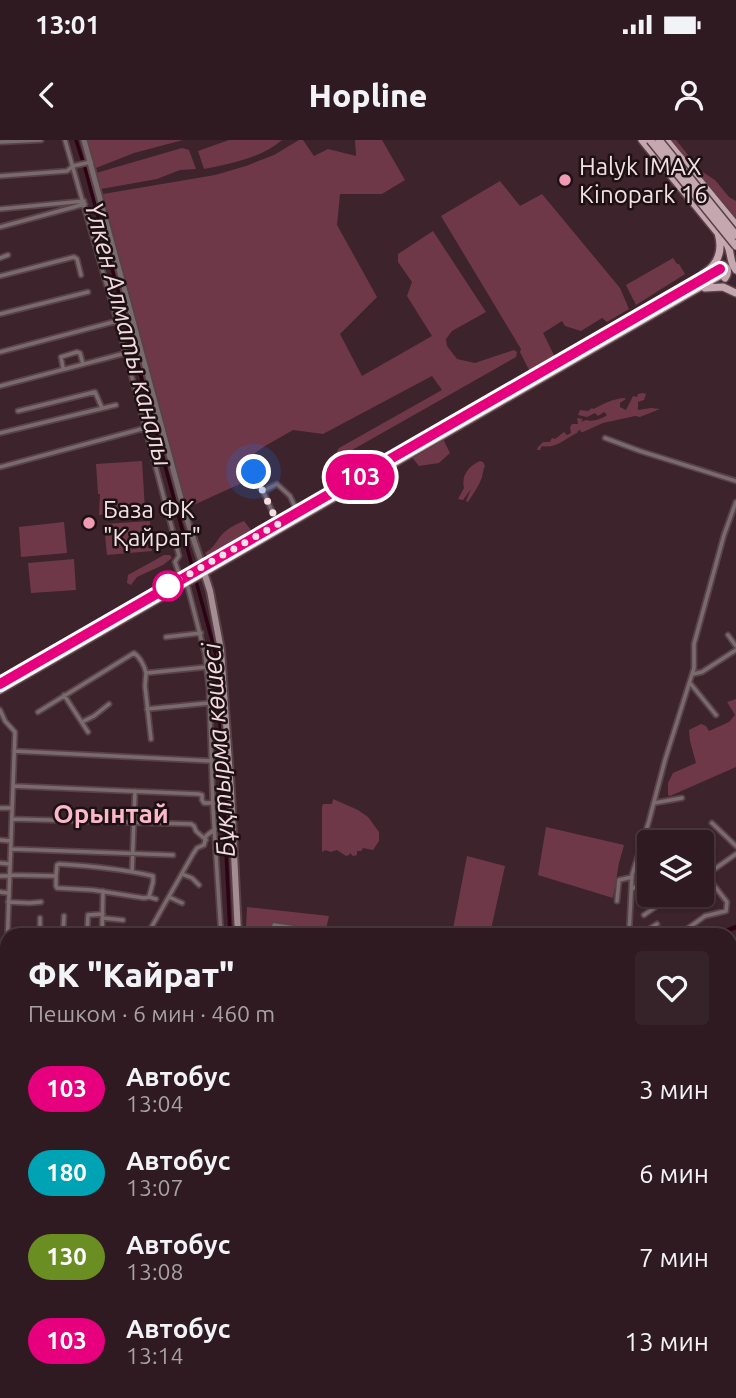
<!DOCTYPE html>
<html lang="ru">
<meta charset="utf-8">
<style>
body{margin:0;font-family:Ubuntu,sans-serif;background:#362329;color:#f1f3f6;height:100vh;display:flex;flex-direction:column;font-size:26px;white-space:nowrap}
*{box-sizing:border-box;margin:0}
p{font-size:23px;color:#a7a1a5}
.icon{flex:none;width:38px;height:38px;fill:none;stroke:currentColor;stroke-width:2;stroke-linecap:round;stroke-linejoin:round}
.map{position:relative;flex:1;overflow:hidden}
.panel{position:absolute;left:0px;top:788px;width:737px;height:471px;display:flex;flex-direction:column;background:#2e1a20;border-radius:21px 21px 0 0;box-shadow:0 2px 5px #0004,0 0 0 2px #49383e}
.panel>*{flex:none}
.badge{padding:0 14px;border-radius:23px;font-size:24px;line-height:46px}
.controls{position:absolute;left:637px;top:690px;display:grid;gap:14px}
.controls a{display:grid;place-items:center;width:77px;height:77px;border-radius:7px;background:#2e1a20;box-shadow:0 2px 5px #0004,0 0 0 2px #49383e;font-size:35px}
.you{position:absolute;width:35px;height:35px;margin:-18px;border:5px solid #fff;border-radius:50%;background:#1a73e8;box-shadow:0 0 0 10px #1a73e833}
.map>.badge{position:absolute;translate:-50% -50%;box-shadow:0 0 0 4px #fff}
.round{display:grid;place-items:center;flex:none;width:74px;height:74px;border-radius:7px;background:#362329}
.summary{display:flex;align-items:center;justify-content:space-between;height:119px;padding:0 28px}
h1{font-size:33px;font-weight:800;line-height:52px}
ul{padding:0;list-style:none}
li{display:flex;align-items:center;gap:21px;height:84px;padding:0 28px}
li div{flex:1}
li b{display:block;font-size:26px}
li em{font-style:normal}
li .badge{min-width:77px;font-weight:700;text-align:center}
.status{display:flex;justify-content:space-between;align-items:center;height:49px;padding:0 35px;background:#2e1a20;direction:ltr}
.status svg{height:19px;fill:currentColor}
header{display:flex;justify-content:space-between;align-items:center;height:91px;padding:0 28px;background:#2e1a20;font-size:32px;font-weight:800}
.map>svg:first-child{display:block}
.green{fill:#6f3849}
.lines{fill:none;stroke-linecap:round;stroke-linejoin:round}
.canal{stroke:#2d0314;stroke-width:3.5}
.river{stroke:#2d0314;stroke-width:4.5}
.minor-casing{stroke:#5a4149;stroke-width:7}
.tertiary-casing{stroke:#5a4149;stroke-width:9}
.secondary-casing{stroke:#5a4149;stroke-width:10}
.primary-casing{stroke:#5a4149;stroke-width:10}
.minor{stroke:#796a6e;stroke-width:3.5}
.tertiary{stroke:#796a6e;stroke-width:5}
.secondary{stroke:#a48d93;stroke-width:6}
.primary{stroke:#c5a8af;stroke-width:7}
.primary-bridge-casing{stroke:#5a4149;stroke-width:10;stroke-linecap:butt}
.primary-bridge{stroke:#c5a8af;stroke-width:7}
.line-casing{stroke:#fff;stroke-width:16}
.line{stroke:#e6007e;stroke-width:10}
.walk{stroke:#f3e0e5;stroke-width:7;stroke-dasharray:0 12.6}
.poi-dot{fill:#f19ab4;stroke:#1d1114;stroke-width:2.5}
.stop-dot{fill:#fff;stroke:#e6007e;stroke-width:3.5}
.labels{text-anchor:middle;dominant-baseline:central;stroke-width:5;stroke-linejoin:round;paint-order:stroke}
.poi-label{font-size:24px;fill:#f3e0e5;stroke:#1d1114;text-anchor:start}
.water-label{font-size:26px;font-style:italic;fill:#f3d9e0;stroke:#1d1114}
.neighbourhood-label{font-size:26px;font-weight:bold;fill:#fab8ca;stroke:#1d1114}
</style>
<div class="status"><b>13:01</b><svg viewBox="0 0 49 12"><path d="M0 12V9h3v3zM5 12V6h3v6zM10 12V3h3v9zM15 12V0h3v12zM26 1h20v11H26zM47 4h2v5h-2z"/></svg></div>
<header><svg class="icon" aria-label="back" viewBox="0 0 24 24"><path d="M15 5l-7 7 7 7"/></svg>Hopline<svg class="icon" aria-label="person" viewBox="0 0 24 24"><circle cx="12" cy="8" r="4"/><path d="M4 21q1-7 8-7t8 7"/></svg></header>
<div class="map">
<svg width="736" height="1258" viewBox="0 0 736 1258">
<rect width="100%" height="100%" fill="#3d232b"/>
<path class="green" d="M87,0h96l-49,13 -38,15z
M229,0h53c-21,18 -52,24 -78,29l-6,-18z
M299,0h4l11,16 14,-7 28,7 -1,-16h27l23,40 -23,14h-42l-3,31 40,72 -37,37 22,42 70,-40 -25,-40 5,-14 -14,-20v-8l35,-23 53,81 -34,19 -6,8 1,7 10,13 18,4 39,-13 3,2 -1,5 -185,105 8,-14 103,-58 -10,-14 -109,58 -30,-4 -28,16 -28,20 5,17 -55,25 -84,-314 112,-19 31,-9 28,-11z
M670,0h6l25,31 14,9 14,17 7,4v17z
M182,8l7,2 7,19 -16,1 -23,9 -56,10 -5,-16z
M500,41l20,25 22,-12 78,94 9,21 -22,13 -5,-4 -21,13 -16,-5 -3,-5 -19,12 12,24 3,1 -27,16 -11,-22 1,-3 -80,-133z
M673,118l4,6h2l6,10 -49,31 -10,-20z
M643,253l3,1 -2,6 -6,2v8l13,-2 9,1 -20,8 -5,-1 -32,7 -20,9h-2l-1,-2 -2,1 -1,2c-12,6 -22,16 -35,13l-2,4h-3l1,-3 5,-5h7l2,-4 3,1 9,-7 3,3 4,-2 -1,-6 2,-3h6l-1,-6 6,1 -2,3 5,-2c6,2 16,-1 21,-5l-3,-3 -6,4 -3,-3 -8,4 -9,-2 2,-5 8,1 4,-3 1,1c11,-5 19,-10 31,-11l2,1 -6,4v4l6,3 7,-14 4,1 1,-3z
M442,297l8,16 -11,10 -20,3 -8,-10z
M142,321l3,49 -46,5 1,-21h-2l-2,-30z
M480,321l3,1 2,4c-2,3 -2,7 -3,11 -2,7 -10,19 -14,25l-2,-1 5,-12 -8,11 -5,-1 6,-11c-3,-13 5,-22 16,-27z
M150,381l2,30 -45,4 -3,-31z
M244,381l10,13 -46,25 -3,-6c12,-7 12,-16 22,-23 5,-4 12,-7 17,-9z
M64,382l3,31 -46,4 -2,-30z
M164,415h6l2,3 -9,7 -26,12 -6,8 -4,-2 1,-8z
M74,419l2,31 -45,3 -3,-30z
M736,559v68l-66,29 -2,-1v-12l5,-10 23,-10 -6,-22 -1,-11 12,-6 5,2 3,5 20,-9 6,-7 -8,-13z
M333,659l25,11 10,7 11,15v9l-6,9 -10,-2 -2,3h-4v4l-4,1 -3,-3 -1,2 -3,1 -9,-6 -6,2 -6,-2 -2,2 -1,-1v-44l1,-3h9z
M546,687l78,18 -5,18 -6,35 -75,-23z
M467,716l38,10 -15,68h-38z
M247,767l82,9 -4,18h-34l-45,-4z"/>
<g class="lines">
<path class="canal" d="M76,0l9,28 132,491 13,275
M66,1258l4,-7"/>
<path class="river" d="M718,794l18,-7
M0,815l7,1"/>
<defs>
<path id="minor" d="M65,0l52,181 57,215 5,20 -4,6 6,17
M0,2l41,-2
M0,36l67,-5 6,-5 18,-4
M0,69l84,-8
M0,87l85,-23
M0,118l8,-3
M0,136l74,-19 3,2 4,16
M0,174l88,-22
M0,212l117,-31
M63,228l-2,-11 16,-5 3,1 3,11
M0,246l126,-33
M18,271l77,-19 7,16
M0,293l116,-28
M605,298l35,13 96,30
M0,327l145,-39
M254,332l6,16 3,3 14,-7 13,12 8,17
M263,351l15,33
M187,444l18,70 4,34 4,121 8,125
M728,495l8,11
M166,497l35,-4
M146,533l-1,13 6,53
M693,534l9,-2 34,-22
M690,543l26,32
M64,555l24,37
M147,569l62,-6
M0,570l5,11 10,11 -8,217
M38,572l96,-59c6,4 11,14 12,20l61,-6
M82,582l12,-6 15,-12
M14,611l198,10
M13,646l185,8 4,1v5l2,3h9
M654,663l28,-5
M0,668h12
M12,679l179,5 3,2 2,5 10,9
M712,683l24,23
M0,700l11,1
M11,709l162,6
M0,723l10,1
M132,732l3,-81
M182,734l10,4 7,7
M9,735l47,1 1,-11 2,-1c32,2 63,5 94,12v6l-4,15
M0,736h9
M56,736v10l1,2 36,2 51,8 5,-1 7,2
M632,749l17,-11
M0,752l8,1
M169,757l13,6
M617,761l2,-21 13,-3
M8,762l22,1 11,-1
M644,775l30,-21
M103,778l20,2
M274,785l21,3
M151,788l42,-74 4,-6 7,-3 2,-9 9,-7
M238,792l20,2
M40,794v-16
M63,794l1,-18
M87,794l1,-19 15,-1
M102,794l1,-43
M114,794l1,-2
M629,794l3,-59 17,-54 16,-61 29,-92v-24l30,-109 12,-33
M642,794l15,-10
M680,794l25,-18 21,-5 1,-9 -21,-27 30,-21
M730,818l6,-3
M0,819h7
M730,866l6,-2
M0,870l7,1
M0,915l7,1
M730,936l6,-1
M730,963h6
M0,1008h7
M0,1052l7,1
M4,1053l3,-16
M730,1063h6
M730,1096h6
M0,1098l7,4
M0,1112l7,4
M730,1128h6
M730,1161h6
M0,1175h6
M730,1194h6
M730,1228h6
M128,1251v7
M219,1251l40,7
M725,1251v7
M62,1258l5,-7
M163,1258v-7
M280,1258l1,-7
M340,1258l2,-7
M411,1258v-7
M479,1258v-7"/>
<path id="tertiary" d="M84,0l102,377 17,50
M0,964h7
M730,1009h6
M546,1251v7"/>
<path id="secondary" d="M203,429l7,22 11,59 10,142 7,142
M71,1258l4,-7"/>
<path id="primary" d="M642,0l85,104c5,9 2,18 9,26
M666,0l70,85
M718,125h5c5,3 6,8 2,13
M703,134c16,-10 20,-24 15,-41
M705,148l18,-1 13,6
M314,363l406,-234
M0,544l298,-171
M0,550l723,-416"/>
</defs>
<use href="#minor" class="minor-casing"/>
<use href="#tertiary" class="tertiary-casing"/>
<use href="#secondary" class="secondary-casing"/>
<use href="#primary" class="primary-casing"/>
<use href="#minor" class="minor"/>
<use href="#tertiary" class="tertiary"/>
<use href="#secondary" class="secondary"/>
<use href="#primary" class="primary"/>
<defs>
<path id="primary-bridge" d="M650,0l86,106
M659,0l77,95"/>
</defs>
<use href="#primary-bridge" class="primary-bridge-casing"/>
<use href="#primary-bridge" class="primary-bridge"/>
</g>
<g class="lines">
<defs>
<path id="line" d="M0,544l720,-415"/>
</defs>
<use href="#line" class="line-casing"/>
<use href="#line" class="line"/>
<path class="walk" d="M168,446l110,-62 -24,-52"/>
</g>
<g class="poi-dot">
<circle cx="565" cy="40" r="7"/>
<circle cx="89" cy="383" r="7"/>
</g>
<circle class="stop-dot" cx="168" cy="446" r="14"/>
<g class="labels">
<g class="poi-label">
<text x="579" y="26">Halyk IMAX<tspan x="579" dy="28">Kinopark 16</tspan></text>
<text x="103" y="369">База ФК<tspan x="103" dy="28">"Қайрат"</tspan></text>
</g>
<g class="water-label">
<text transform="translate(129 194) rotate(75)">Үлкен Алматы каналы</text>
<text transform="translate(218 610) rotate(-94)">Бұқтырма көшесі</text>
</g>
<g class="neighbourhood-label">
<text x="111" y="673">Орынтай</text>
</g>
</g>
</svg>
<div class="controls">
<a><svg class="icon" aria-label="layers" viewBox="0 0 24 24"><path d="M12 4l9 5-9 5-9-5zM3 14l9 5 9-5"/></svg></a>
</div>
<div class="you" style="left:254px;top:332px"></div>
<b class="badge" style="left:360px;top:337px;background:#e6007e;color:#fff">103</b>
<section class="panel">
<div class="summary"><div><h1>ФК &quot;Кайрат&quot;</h1><p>Пешком · 6 мин · 460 m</p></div><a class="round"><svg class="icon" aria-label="heart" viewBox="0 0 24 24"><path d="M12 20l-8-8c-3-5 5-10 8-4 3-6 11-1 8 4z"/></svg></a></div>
<ul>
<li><span class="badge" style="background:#e6007e;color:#fff">103</span><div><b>Автобус</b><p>13:04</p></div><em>3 мин</em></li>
<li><span class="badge" style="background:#00a3b4;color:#fff">180</span><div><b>Автобус</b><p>13:07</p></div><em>6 мин</em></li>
<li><span class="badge" style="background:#6b8e23;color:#fff">130</span><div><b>Автобус</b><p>13:08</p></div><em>7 мин</em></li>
<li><span class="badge" style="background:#e6007e;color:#fff">103</span><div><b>Автобус</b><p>13:14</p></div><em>13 мин</em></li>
</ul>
</section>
</div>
